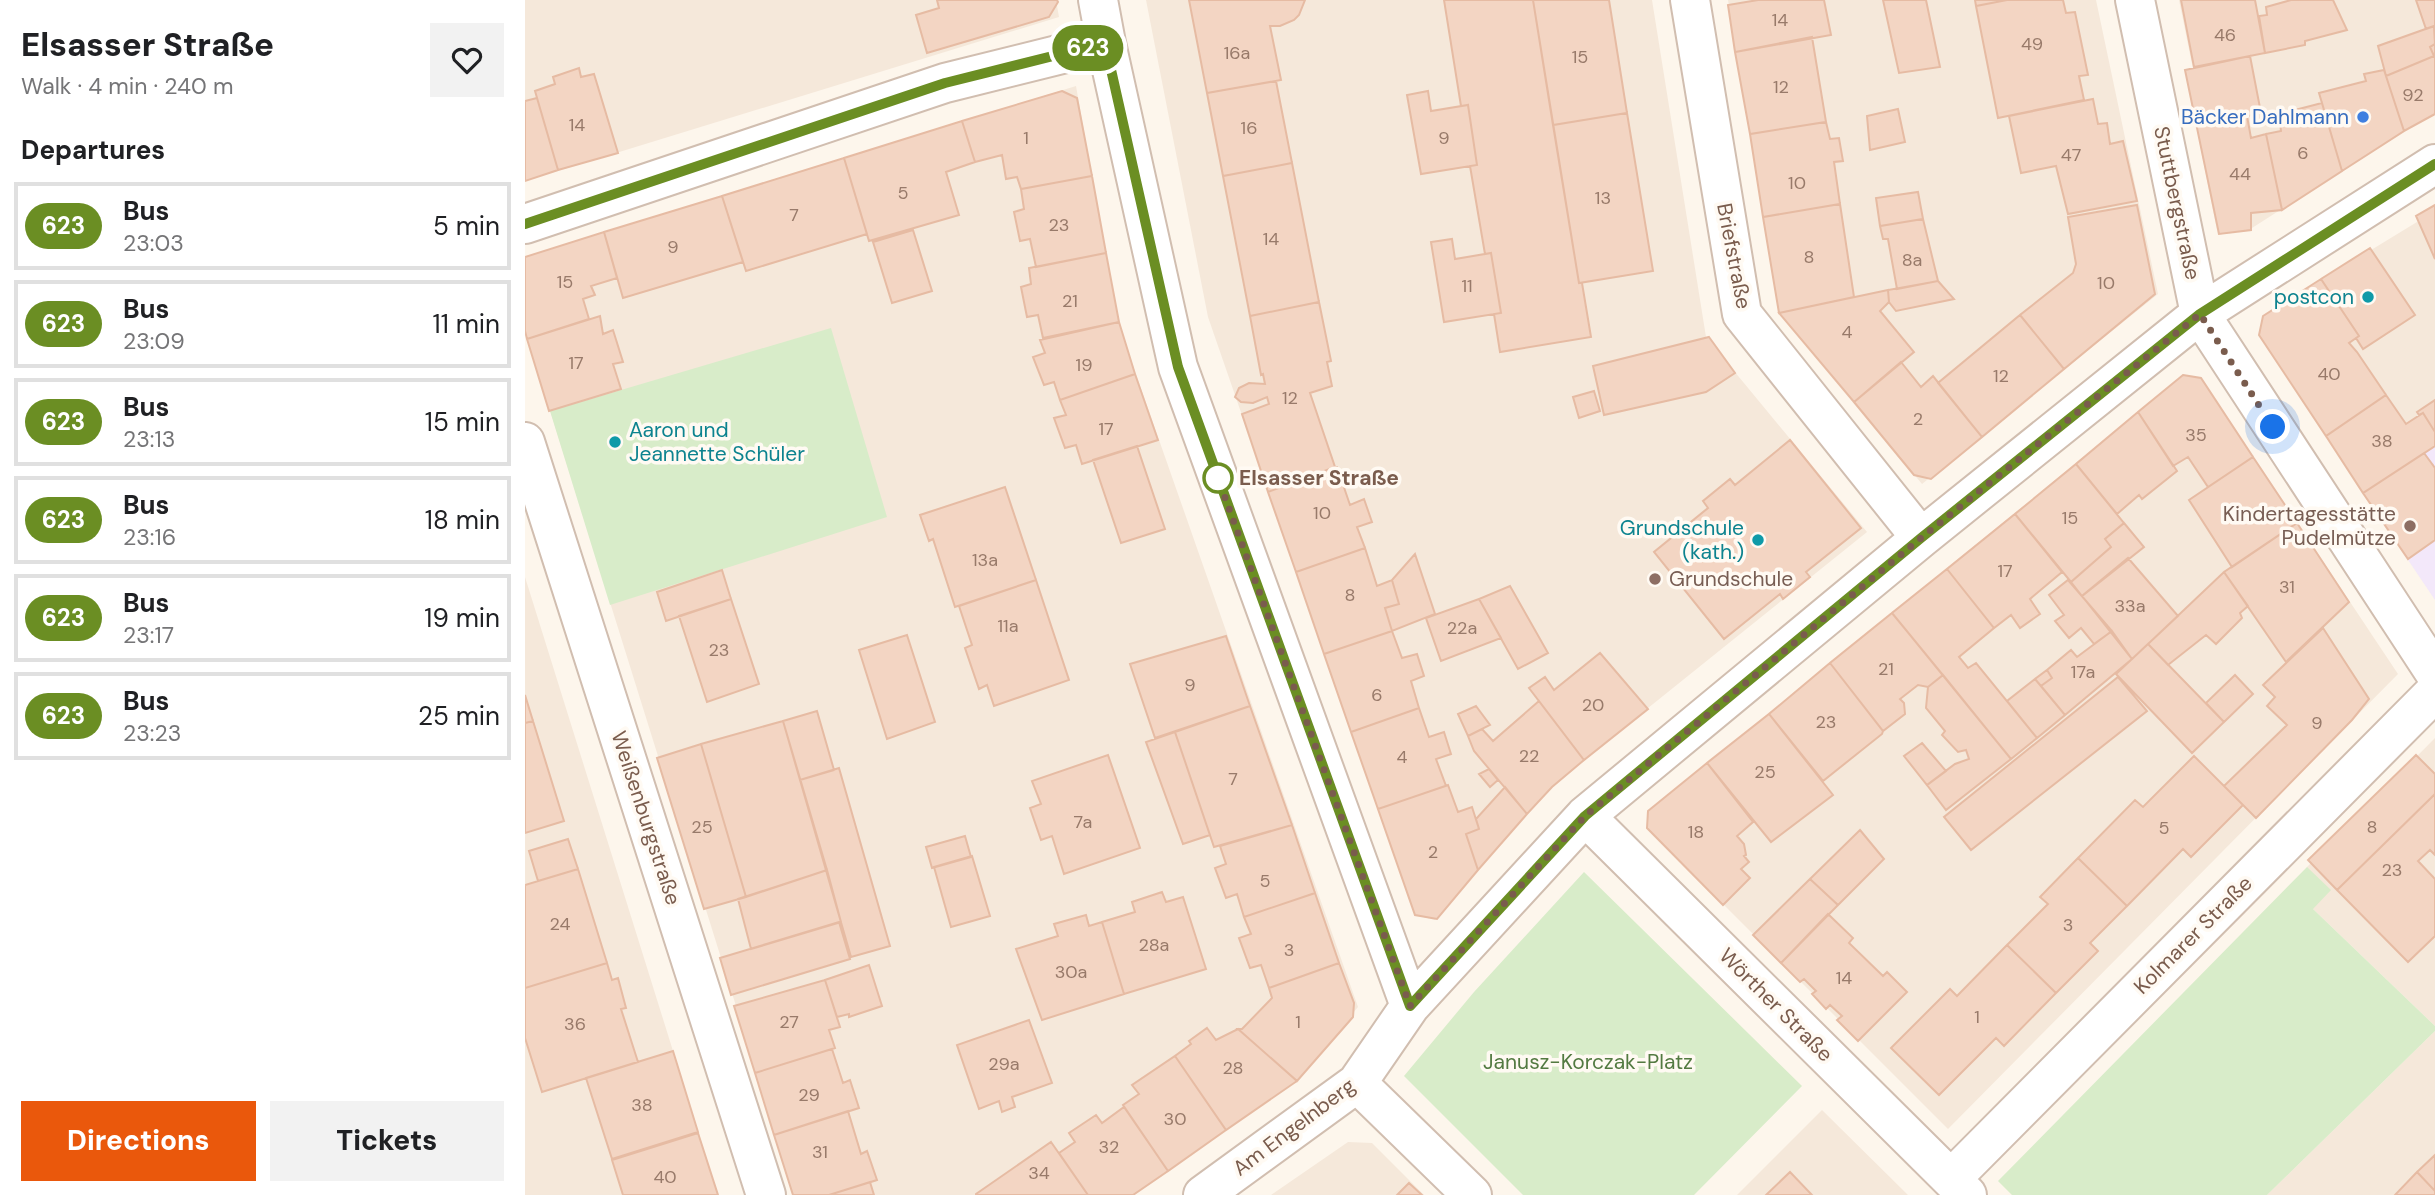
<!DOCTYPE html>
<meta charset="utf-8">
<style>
body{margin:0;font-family:"DM Sans",sans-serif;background:#f2f2f2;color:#202124;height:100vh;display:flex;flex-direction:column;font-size:26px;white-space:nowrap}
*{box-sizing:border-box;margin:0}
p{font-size:23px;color:#757577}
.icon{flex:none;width:38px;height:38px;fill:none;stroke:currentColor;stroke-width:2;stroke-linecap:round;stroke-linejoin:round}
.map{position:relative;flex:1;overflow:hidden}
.details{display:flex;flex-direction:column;background:#fff;width:525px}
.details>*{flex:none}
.badge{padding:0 14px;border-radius:23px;font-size:24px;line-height:46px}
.you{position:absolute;width:35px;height:35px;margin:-18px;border:5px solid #fff;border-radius:50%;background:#1a73e8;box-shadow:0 0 0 10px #1a73e833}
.map>.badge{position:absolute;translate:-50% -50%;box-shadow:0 0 0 4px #fff}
h2{padding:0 21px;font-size:26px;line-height:63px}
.round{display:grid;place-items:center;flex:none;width:74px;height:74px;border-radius:0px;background:#f2f2f2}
.head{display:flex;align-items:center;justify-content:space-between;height:119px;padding:0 21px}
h1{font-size:33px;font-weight:800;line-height:52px}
.action{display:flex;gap:14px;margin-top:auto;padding:14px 21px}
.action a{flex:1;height:80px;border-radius:0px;background:#ea580c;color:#fff;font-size:28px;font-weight:800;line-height:80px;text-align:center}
.action a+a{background:#f2f2f2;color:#202124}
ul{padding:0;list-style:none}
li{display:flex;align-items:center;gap:21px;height:88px;margin:0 14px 10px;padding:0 7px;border:4px solid #e0e0e0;border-radius:0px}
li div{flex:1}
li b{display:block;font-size:26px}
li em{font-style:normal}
li .badge{min-width:77px;font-weight:700;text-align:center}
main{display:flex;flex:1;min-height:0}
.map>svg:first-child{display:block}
.residential{fill:#f5e8da}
.education{fill:#f3e8fa}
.green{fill:#d8ecc9}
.building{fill:#f3d5c3;stroke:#e6bba3;stroke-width:2}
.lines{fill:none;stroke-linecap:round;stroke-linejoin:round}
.minor-casing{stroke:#d1beb0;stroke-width:42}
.minor{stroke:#fff;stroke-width:38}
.line-casing{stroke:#fff;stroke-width:16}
.line{stroke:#6b8e23;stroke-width:10}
.walk{stroke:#7a5c4d;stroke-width:7;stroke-dasharray:0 12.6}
.shop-dot{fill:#3f7fe0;stroke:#fffaf3;stroke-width:2.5}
.culture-dot{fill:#0f9aa8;stroke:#fffaf3;stroke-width:2.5}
.stop-dot{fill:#fff;stroke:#6b8e23;stroke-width:3.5}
.education-dot{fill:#8d6e63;stroke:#fffaf3;stroke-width:2.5}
.labels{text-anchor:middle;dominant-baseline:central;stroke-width:7;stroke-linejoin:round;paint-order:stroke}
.number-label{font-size:18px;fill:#987a6a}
.shop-label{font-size:21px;fill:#366cbe;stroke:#fffaf3;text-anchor:end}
.street-label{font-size:21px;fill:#7a5c4d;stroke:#fffaf3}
.culture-label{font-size:21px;fill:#0d838f;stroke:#fffaf3;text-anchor:end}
.stop-label{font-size:21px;font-weight:bold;fill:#7a5c4d;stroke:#fffaf3;text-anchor:start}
.education-label{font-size:21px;fill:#785e54;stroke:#fffaf3;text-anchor:end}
.park-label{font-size:21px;fill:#537a41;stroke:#fffaf3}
</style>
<main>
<section class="details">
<div class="head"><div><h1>Elsasser Straße</h1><p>Walk · 4 min · 240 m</p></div><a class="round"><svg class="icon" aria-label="heart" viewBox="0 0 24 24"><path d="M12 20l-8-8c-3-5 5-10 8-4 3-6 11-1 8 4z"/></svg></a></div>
<h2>Departures</h2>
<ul>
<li><span class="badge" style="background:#6b8e23;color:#fff">623</span><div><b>Bus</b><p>23:03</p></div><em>5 min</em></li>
<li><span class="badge" style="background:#6b8e23;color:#fff">623</span><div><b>Bus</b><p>23:09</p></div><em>11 min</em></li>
<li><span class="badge" style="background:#6b8e23;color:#fff">623</span><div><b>Bus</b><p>23:13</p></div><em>15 min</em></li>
<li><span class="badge" style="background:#6b8e23;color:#fff">623</span><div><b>Bus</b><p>23:16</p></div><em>18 min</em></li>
<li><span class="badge" style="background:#6b8e23;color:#fff">623</span><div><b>Bus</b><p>23:17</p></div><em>19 min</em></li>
<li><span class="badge" style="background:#6b8e23;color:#fff">623</span><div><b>Bus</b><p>23:23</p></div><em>25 min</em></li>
</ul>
<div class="action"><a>Directions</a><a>Tickets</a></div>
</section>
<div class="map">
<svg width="1910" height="1195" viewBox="0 0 1910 1195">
<rect width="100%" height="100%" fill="#fdf6ec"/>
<path class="residential" d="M0,0h531l3,17 -534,164z
M621,0h506l54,337 161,195 -316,254 -116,134 -20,-5 -207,-598z
M1203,0h368l62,294 -236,190 -143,-172z
M1654,0h256v114l-36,20 -147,94 -34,7 -33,-165 8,-1z
M551,86l42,237 240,684 -60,71 -169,117h-334l-270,-865v-73z
M1910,211v388l-176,-264 4,-19z
M1659,375l17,3 197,296 -450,455 -301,-301 2,-17z
M0,577l193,618h-193z
M1910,738v288l-123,-118 -5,-41z
M1910,1031v164h-168z
M1297,1110l86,85h-171z
M823,1142l24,1 52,52h-153z"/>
<path class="education" d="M1910,446v154l-72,-107z"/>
<path class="green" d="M306,328l56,189 -277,88 -60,-194z
M1782,867l24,23 -18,19 122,117v5l-168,164h-255l-14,-14z
M1059,872l218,214 -108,109h-171l-119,-119 70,-84z"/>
<path class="building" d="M412,0h120l1,2 -9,15 -122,36 -11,-38 23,-7z
M664,0h116l-6,15 -5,5 -14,6h-10l11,54 -74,13z
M919,0h89l46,283h3l9,54 -91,15 -6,-38 7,-1 -10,-60 -6,1 -15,-88 7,-1 -9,-60 -7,1z
M1008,0h76l18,113 -74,12z
M1233,0h66l7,35 -96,17 -7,-47z
M1358,0h43l14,67 -41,6z
M1450,0h32l-31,6z
M1482,0h56l3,13 9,-1 13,63 -9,1 5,24 -86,18 -22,-112z
M1656,0h74l10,53 -71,14z
M1766,0h42l14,30 -42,11v4l-40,8 -6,-37 8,-1 -1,-8z
M1891,0h19v26l-9,3z
M1909,26l1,18 -5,3 4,9 -48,20 -8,-30z
M1287,37l14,85 -76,12 -15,-82z
M1910,44v70l-31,17 -18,-55 48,-20 -4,-9z
M1725,56l11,57 -14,3 4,22 15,-4 16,76 -31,3v17l-32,4 -34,-164z
M54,68l2,9 13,-3 24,79 -60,17 -23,-79 20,-7 -2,-7z
M1859,70l20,61 -62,40 -23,-78 47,-12 -2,-7z
M751,81l16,82 -69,13 -16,-83z
M537,91l15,7 15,78 -71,13 -4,-12 -11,2 -4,-24 -27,7 -13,-41z
M903,91l3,20 37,-6 9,60 -56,9 -14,-79z
M12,98l21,72 -33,11v-80z
M1568,99l5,25 9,-1 3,21 13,-3 14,60 -69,13 -12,-48 -35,7 -12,-57z
M1797,103l20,68 -60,39 -16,-76 15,-3 -2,-17z
M1373,109l7,33 -35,8 -3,-34z
M1102,113l26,158 -74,12 -26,-158z
M437,121l13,41 -29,10 13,43 -90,26 -25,-83z
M1301,122l4,17 9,-1 4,23 -9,1 6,42 -77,13 -13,-83z
M319,158l23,76 -121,37 -24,-75z
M767,163l27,139 -69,14 -27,-140z
M567,176l14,77 -70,14 -6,-28 -10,2 -6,-29 10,-3 -3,-20z
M1393,192l5,27 -43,7 -4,-28z
M197,196l21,66 -120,36 -19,-66z
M1315,204l14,93 -75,16 -16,-96z
M1612,205l18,89 -91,75 -44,-54 53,-42 3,-9 -8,-47z
M1910,205v54l-19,-43z
M1398,219l15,62 -41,8 -9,-50h-5l-3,-13z
M388,230l19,61 -40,12 -19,-61z
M79,232l13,46 -26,8 4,9 -12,4 6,20 -62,20 -2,-8v-74z
M927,239l3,20 36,-6 10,60 -57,9 -13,-80z
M1845,248l45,67 -52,34 -7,-11 3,-2 -38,-57z
M581,253l13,69 -76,16 -5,-23 -11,2 -6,-30 10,-3 -2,-16z
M1796,279l38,57 -10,7 8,9 29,43 -60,41 -67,-101 4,-19z
M1413,281l16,18 -58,12 -7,-9 -1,-12z
M1363,290l1,12 -9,9 34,41 -60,50 -75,-89z
M794,302l12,59 -4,1 5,24 -22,7 25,74 -67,25 -26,-78 27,-10 -2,-7 -14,6 -12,-1 -6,-5 4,-9 10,-5 16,1 -2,-10 -2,1 -11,-59z
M1495,315l44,54 -82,68 -44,-54z
M75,316l3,18 10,-4 10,32 -10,2 8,25 -72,22 -22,-72z
M594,322l16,52 -75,26 -6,-18 -10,3 -11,-28 12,-4 -5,-13z
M1184,337l26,36 -29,19 -102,23 -11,-49z
M1376,362l20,25 12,-11 49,61 -51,42 -17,-4 -60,-73z
M610,374l23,66 -76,24 -6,-19 -11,3 -11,-30 12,-3 -6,-15z
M1658,375l18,3 52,79 -45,30 -20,-30 -15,9 -35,-54z
M1069,391l6,20 -21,7 -6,-21z
M1861,395l20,29 17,-11 12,19v14l-72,47 -37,-57z
M1910,400v32l-12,-19 -4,2 -2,-3z
M1613,412l39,59 -35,28 -3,-4 -22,19 -41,-50z
M1265,440l71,88 -55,44 4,5 -27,22 -3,-5 -56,45 -70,-87 54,-44 -5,-7 27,-22 5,6z
M612,446l28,83 -44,14 -28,-83z
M1899,453l11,15v72l-27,19 -45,-66z
M1728,457l44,66 -65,44 -43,-67z
M1551,464l48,59 -19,16 6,8 -40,35 -56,-68z
M810,467h2l13,38 14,-6 8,23 -15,5 8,21 -69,24 -28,-80z
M480,487l31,93 -81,27 -22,-68 -4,2 -9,-26z
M1490,514l47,58 -32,27 10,15 -20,14 -9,-13 -17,13 -47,-59z
M1599,523l20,24 -62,49 -11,-14 40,-35 -6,-8z
M1772,523l52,79 -63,60 -62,-90z
M840,548l12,38 15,-6 7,24 -14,4 7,23 -68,23 -28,-82z
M890,554l20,60 -43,17 -7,-23 14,-4 -7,-24z
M1603,558l50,58 -46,43 -50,-63z
M1422,569l47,59 -35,29 9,11 8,-5 61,75 -26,21 -119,-146z
M197,570l9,29 -65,22 -9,-29z
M1699,572l24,34 -8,7 2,5 -26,26 -10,-9 -38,30 -20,-21z
M511,580l33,100 -75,26 -7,-21 -8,4 -14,-41 7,-3 -13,-39z
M1543,580l44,51 -18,13 -13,-16 -12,10 -14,-17 9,-6 -15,-20z
M985,586l38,67 -30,16 -39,-70z
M206,599l28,85 -52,18 -28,-86z
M954,599l22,39 -60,23 -15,-43z
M1367,613l51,62 -15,12 -10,-2 -18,14 4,4 1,11 -22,17 -53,-68z
M1798,628l46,71 -17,21 -96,98 -32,-32 63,-61 -20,-19 8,-9 -12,-12z
M867,631l10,27 15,-4 7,22 -13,5 8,27 -68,24 -27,-78z
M1587,631l20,28 -67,56 -24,-29 11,-8 -5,-8 24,-20 6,7z
M382,635l28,87 -48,17 -28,-89z
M701,636l24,70 -95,32 -25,-74z
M1623,644l76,78 -32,31 -76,-79z
M1075,653l48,56 -64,51 -55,-72 16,-11 9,13z
M1305,663l53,68 -1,3 -59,47 -54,-67z
M1522,670l5,8 -11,8 -6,-7z
M1418,675l68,84 -65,51 -19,-25 28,-21 14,-5 -3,-9 -8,2 -16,-17 3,-4 -19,-23 2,-21z
M1710,675l18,19 -29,28 -18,-19z
M1593,677l29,34 -176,139 -27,-33z
M1510,679l30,36 -28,23 -30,-37z
M0,695l8,26 -8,2z
M1014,701l45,59 -32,27 -25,27 -53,-63 -6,-15 14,-7 11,12z
M725,706l42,119 -78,22 -39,-115z
M951,706l14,19 -22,11 -10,-22z
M894,708l10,29 15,-5 7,22 -15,5 10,27 -68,23 -27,-77z
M292,711l17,59 -34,10 -17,-59z
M1244,714l64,81 -62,47 -64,-79z
M8,721l31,100 -39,12v-110z
M258,721l44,149 -81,27 -45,-153z
M650,732l35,103 -27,9 -37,-102z
M1397,743l24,28 -19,14 -23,-29z
M176,744l45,153 -42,12 -47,-151z
M583,755l32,93 -76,26 -12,-38 -11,4 -11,-32 11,-4 -9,-23z
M1891,755l19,19v20l-98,96 -29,-30z
M1669,756l49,49 -52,52 -8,-8 -56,57 -49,-48 57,-58 8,7z
M1182,763l46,59 -16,14 7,8 2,11 -2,1 5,6 -8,7 9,9 -27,27 -76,-77 1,-17z
M314,768l51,178 -39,11 -51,-177z
M964,769l9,11 -8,7 -11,-13z
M923,785l10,27 14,-5 7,22 -13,5 12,36 -41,49 -22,-4 -37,-106z
M980,787l22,27 -49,56 -12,-36 13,-5 -3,-10z
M1910,794v61l-5,-5 -12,11 17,18v57l-27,26 -71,-72z
M767,825l23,68 -71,24 -7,-23 -11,4 -11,-30 11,-4 -6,-18z
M1335,830l24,29 -46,46 -28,-26z
M440,836l6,21 -39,11 -6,-21z
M43,839l10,30 -40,12 -9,-30z
M447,856l18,60 -39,11 -17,-60z
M1553,858l49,48 -37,37 8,8 -42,42 -49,-48 41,-41 -8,-7z
M53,869l29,94 -82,25v-103z
M302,870l14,52 -90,27 -13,-50z
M1285,879l28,26 -57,58 -28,-28z
M637,892l4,10 17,-5 23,72 -82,25 -22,-72 33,-10 -3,-10z
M790,893l24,70 -70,25 -8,-23 -11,3 -11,-30 12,-4 -7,-17z
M1303,914l25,24 -4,5 34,33 4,-4 20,20 -49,49 -21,-21 5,-4 -12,-11 -4,4 -14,-15 4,-3 -12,-12 -4,3 -19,-19z
M561,915l3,11 13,-4 22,72 -82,26 -26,-71 42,-13 -4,-12z
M314,922l11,37 -119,36 -11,-37z
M1482,945l49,48 -52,53 -8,-8 -57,57 -48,-47 59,-59 7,7z
M82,963l5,17 6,-2 8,30 -5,1 17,53 -96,30 -17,-54v-50z
M814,963l15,40 -1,14 -56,64 -59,-52h4l30,-31 -3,-10z
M344,965l13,41 -33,11v-3l-12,3 -12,-37z
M300,980l15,47 -11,3 6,18 -80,25 -21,-67z
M504,1020l23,63 -40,14 3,10 -13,5 -3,-11 -20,8 -22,-64z
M682,1028l9,12 22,-11 59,52 -71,49 -51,-74 16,-12 -2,-3z
M307,1049l11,34 7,-3 9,28 -85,27 -19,-62z
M148,1051l25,81 -86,27 -26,-81z
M650,1056l51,74 -58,41 -45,-66 16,-11 -7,-9z
M599,1107l44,64 -35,24h-45l-29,-42 16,-11 -6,-9 27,-18 6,8z
M323,1111l13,43 6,-3 10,29 -48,15h-36l-19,-60z
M173,1133l20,62h-95l-11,-35z
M526,1142l37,53h-112v-1z
M1910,1155v36l-18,-19z
M1265,1172l22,23h-46z
M1892,1172l18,19v4h-40z
M345,1182l4,13h-45z
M884,1183l13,12h-25z"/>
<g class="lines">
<defs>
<path id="minor" d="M573,0l8,43 72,324 232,639
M1165,0l52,314 179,224
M1610,0l65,314 235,359
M0,224l420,-141 161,-40
M0,442l241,753
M1060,816l382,379
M832,1083l115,112
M1426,1179l484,-487
M678,1195l154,-112 53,-77 175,-190 336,-278 279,-224 235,-150"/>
</defs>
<use href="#minor" class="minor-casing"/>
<use href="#minor" class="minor"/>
</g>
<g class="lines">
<defs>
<path id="line" d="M0,224l420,-141 160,-40 73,324 232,639 175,-190 336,-278 279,-224 235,-150"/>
</defs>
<use href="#line" class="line-casing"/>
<use href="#line" class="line"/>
<path class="walk" d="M693,478l-3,-8 195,536 175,-190 336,-278 279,-224 73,113"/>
</g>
<circle class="shop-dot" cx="1838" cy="117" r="7"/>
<g class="culture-dot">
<circle cx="1843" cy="297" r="7"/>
<circle cx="90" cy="442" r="7"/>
<circle cx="1233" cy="540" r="7"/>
</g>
<circle class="stop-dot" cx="693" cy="478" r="14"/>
<g class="education-dot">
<circle cx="1885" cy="526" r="7"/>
<circle cx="1130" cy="579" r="7"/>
</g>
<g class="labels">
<g class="number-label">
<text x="1255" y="20">14</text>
<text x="1700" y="35">46</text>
<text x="1507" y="44">49</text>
<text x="712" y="53">16a</text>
<text x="1055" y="57">15</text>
<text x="1256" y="87">12</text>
<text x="1888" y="95">92</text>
<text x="52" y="125">14</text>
<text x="724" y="128">16</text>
<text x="501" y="138">1</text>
<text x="919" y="138">9</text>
<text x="1778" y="153">6</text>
<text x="1546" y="155">47</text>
<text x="1715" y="174">44</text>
<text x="1272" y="183">10</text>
<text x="378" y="193">5</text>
<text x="1078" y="198">13</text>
<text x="269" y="215">7</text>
<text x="534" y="225">23</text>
<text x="746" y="239">14</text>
<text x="148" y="247">9</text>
<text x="1284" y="257">8</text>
<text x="1387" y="260">8a</text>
<text x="40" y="282">15</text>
<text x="1581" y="283">10</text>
<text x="942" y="286">11</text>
<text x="545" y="301">21</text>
<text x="1322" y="332">4</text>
<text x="51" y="363">17</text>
<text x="559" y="365">19</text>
<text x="1804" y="374">40</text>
<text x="1476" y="376">12</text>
<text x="765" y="398">12</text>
<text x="1393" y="419">2</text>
<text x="581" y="429">17</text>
<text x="1671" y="435">35</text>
<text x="1857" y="441">38</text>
<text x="797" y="513">10</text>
<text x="1545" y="518">15</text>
<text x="460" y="560">13a</text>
<text x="1480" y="571">17</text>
<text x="1762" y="587">31</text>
<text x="825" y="595">8</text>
<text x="1605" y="606">33a</text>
<text x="483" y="626">11a</text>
<text x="937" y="628">22a</text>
<text x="194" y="650">23</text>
<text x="1361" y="669">21</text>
<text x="1558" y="672">17a</text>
<text x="665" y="685">9</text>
<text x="852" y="695">6</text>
<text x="1068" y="705">20</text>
<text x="1301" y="722">23</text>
<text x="1792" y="723">9</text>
<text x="1004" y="756">22</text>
<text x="877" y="757">4</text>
<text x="1240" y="772">25</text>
<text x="708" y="779">7</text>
<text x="558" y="822">7a</text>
<text x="177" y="827">25</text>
<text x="1847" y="827">8</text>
<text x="1639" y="828">5</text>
<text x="1171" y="832">18</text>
<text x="908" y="852">2</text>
<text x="1867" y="870">23</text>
<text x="740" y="881">5</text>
<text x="35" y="924">24</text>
<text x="1543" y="925">3</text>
<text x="629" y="945">28a</text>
<text x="764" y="950">3</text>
<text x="546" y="972">30a</text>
<text x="1319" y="978">14</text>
<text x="1452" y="1017">1</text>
<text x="264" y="1022">27</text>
<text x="773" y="1022">1</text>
<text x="50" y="1024">36</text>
<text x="479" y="1064">29a</text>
<text x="708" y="1068">28</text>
<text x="284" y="1095">29</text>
<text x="117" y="1105">38</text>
<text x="650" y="1119">30</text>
<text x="584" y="1147">32</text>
<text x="295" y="1152">31</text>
<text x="514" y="1173">34</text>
<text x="140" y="1177">40</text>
</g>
<g class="shop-label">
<text x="1824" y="117">Bäcker Dahlmann</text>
</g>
<g class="street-label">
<text transform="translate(1652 203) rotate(78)">Stuttbergstraße</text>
<text transform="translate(1209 256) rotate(79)">Briefstraße</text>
<text transform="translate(121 818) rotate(72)">Weißenburgstraße</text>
<text transform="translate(1668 935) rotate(-45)">Kolmarer Straße</text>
<text transform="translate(1251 1005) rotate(45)">Wörther Straße</text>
<text transform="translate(769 1127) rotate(-37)">Am Engelnberg</text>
</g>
<g class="culture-label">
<text x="1829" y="297">postcon</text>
<text x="104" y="430" text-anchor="start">Aaron und<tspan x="104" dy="24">Jeannette Schüler</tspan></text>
<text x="1219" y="528">Grundschule<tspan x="1219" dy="24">(kath.)</tspan></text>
</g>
<g class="stop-label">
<text x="714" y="478">Elsasser Straße</text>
</g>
<g class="education-label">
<text x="1871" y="514">Kindertagesstätte<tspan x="1871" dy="24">Pudelmütze</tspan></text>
<text x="1144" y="579" text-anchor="start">Grundschule</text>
</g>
<g class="park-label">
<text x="1063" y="1062">Janusz-Korczak-Platz</text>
</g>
</g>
</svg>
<div class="you" style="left:1748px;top:427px"></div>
<b class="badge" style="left:563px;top:48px;background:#6b8e23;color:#fff">623</b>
</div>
</main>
